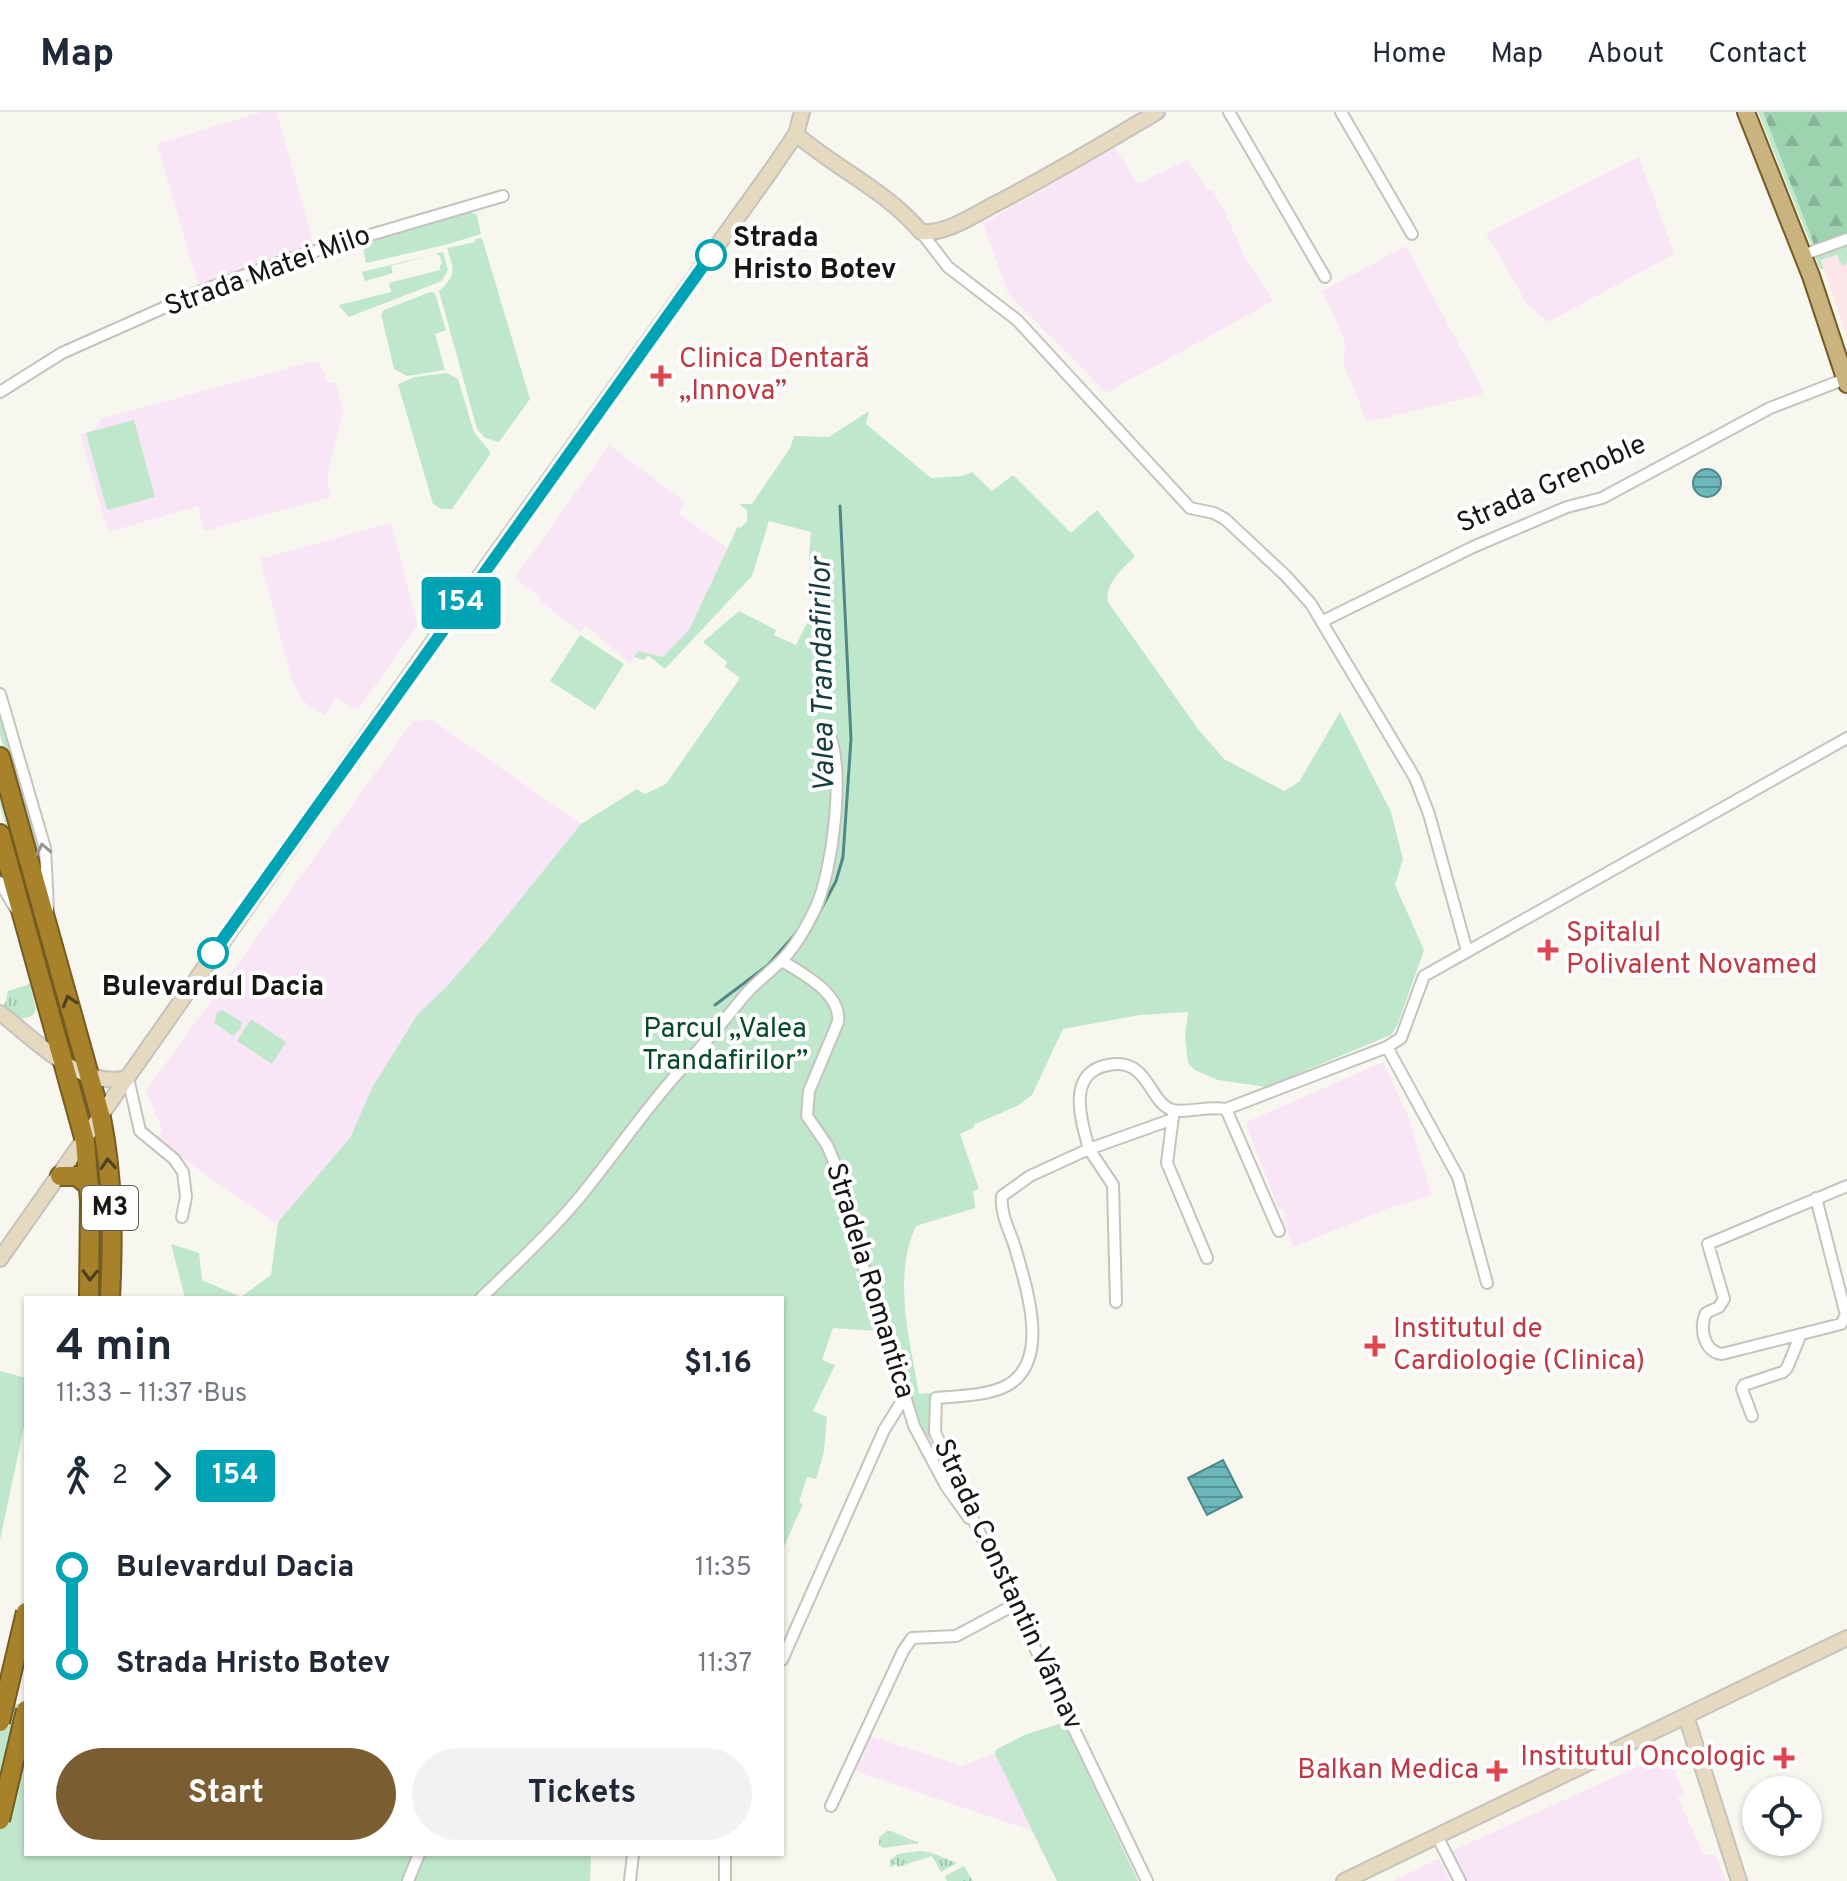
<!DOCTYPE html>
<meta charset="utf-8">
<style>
body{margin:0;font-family:Overpass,sans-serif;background:#f2f2f3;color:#1f2937;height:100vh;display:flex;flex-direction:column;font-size:30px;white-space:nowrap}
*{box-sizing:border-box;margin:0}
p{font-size:26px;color:#747a83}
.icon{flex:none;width:44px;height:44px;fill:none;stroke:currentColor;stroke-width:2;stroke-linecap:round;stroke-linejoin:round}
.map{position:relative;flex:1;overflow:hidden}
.side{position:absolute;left:24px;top:1184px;width:760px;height:560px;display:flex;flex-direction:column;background:#fff;border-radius:0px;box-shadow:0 2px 6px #0004}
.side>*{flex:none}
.badge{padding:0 16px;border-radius:6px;font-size:28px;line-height:52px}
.controls{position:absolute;left:1742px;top:1664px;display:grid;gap:16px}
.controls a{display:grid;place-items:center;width:80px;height:80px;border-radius:50%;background:#fff;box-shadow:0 2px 6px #0004;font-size:40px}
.map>.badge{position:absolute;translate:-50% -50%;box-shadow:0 0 0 4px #fff}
.legs{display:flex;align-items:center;gap:12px;height:88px;padding:0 32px;font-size:26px}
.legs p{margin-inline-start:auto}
.summary{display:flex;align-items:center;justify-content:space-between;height:136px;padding:0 32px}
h1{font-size:44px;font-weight:700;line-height:60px}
.action{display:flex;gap:16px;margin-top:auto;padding:16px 32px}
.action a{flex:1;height:92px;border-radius:48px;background:#7a5d30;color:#fff;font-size:32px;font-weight:700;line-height:92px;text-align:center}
.action a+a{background:#f2f2f3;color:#1f2937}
ul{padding:0 32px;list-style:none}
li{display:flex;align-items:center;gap:28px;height:96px;font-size:30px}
li i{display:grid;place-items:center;width:12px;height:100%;margin:0 10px;background:currentColor}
li i::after{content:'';width:20px;height:20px;margin:-10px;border:6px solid;border-radius:50%;background:#fff}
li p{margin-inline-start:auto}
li:first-child i{background:linear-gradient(#0000 50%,currentColor 0)}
li:last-child i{background:linear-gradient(currentColor 50%,#0000 0)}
header{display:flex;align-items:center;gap:48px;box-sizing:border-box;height:112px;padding:0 40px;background:#fff;border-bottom:2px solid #e0e1e3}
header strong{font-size:38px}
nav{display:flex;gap:44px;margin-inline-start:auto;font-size:28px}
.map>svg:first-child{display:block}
.commercial{fill:#fce6e7}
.education{fill:#f8e6f7}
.grass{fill:url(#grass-tufts)}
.forest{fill:url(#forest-firs)}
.green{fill:#bfe7cb}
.water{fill:url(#water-rules);stroke:#528788;stroke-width:2}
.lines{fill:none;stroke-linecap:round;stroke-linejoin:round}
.stream{stroke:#528788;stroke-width:3}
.street-casing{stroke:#c4c3bc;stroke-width:14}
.secondary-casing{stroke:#c4c3bc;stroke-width:18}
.primary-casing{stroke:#755c23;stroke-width:20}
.highway-casing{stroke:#755c23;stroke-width:22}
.street{stroke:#fff;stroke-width:10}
.secondary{stroke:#e5d9bf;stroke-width:14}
.primary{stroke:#cbb380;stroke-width:16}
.highway{stroke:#a8812b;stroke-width:18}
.highway-bridge-casing{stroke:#755c23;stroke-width:22;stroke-linecap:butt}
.highway-bridge{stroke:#a8812b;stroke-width:18}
.oneway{stroke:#969695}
.oneway2{stroke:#50411d}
.line-1-casing{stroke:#fff;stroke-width:18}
.line-1{stroke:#00a3b4;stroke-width:12}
.stop-1-dot{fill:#fff;stroke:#00a3b4;stroke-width:4}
.health-dot{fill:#e0444e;stroke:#fff;stroke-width:3}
.labels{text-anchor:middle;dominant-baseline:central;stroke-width:8;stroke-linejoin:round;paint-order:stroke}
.shield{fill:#fff;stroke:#5c5c5a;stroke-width:2}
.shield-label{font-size:26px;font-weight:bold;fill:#161613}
.stop-label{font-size:28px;font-weight:bold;fill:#161613;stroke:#fff;text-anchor:start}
.street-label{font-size:28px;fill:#161613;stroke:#fff}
.health-label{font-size:28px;fill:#be3a42;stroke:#fff;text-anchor:start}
.park-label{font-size:28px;fill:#064a29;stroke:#fff}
.water-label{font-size:30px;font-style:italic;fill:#173d3e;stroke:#fff}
</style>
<header>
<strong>Map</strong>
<nav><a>Home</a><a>Map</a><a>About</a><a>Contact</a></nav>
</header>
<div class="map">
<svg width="1847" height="1769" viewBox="0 0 1847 1769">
<defs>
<pattern id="grass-tufts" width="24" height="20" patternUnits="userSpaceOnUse" patternTransform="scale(2)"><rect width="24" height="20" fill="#bfe7cb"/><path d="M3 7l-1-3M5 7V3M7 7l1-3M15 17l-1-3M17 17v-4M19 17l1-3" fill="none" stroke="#a3c5ad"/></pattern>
<pattern id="forest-firs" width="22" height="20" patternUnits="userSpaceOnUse" patternTransform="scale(2)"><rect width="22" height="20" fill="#9dd3af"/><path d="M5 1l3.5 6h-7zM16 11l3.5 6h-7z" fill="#86b496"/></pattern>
<pattern id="water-rules" width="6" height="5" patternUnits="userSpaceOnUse" patternTransform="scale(2)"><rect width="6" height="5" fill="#6bb7ba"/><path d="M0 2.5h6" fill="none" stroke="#579496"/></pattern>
</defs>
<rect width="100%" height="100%" fill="#f8f7ef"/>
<path class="commercial" d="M1837,143l5,11 5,-3v74l-26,-77z"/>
<path class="education" d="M262,0h15l37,134 -115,42 -42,-144z
M1115,36l23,36 49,-24 21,31 4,-2 14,25 18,41 29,46 -167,92 -98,-100 -25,-69z
M1639,45l35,97 -126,68 -21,-18 -41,-71z
M1406,134l77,144 -1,4 -115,28 -23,-58 1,-23 -23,-50z
M311,250l9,2 8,19 7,-1 8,28 -16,69 4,18 -127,34 -6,-25 -90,26 -28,-98 15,-5 5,-10z
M609,333l76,57 -7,11 49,35 -38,82 -26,27 -25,-6 -8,13 -44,-39 -6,7 -39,-30 -1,-5 -25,-19z
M391,411l27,102 -60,85 -23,-13 -10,19 -22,-15 -11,-20 -32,-122z
M432,608l149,104 -87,108 -46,53 -31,30 -45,73 -22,50 -74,86 -118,-83 4,-12 -16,-38 267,-370z
M1383,950l25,54 24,79 -43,13 -96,39 -11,-29 4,-2 -3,-7 -4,1 -33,-85 3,-4z
M1063,1611l75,158h-81l-26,-51 -179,-60 18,-34 91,30 33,-12 3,-5 30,-15z
M1667,1641l18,41 -7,4 26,57h12l10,26h-261l-15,-29z
M1439,1747l11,22h-57l45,-22z"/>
<path class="grass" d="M0,598l36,126 7,50 -43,-151z
M0,675l75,272 -3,-1 -72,-253z
M30,872l6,26 -4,6 -11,3 -17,-12 4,-16z
M98,1042l5,83 -2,61h-2z
M887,1719h4l28,12 -36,5 -4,-3v-8z
M919,1739l10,1 28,11 -16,9 -9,-16 -34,11 -2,-3 -6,3v-7l8,-6z
M964,1754l9,15h-26l-2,-5z"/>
<path class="forest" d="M1763,0h84v121l-33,12z"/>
<path class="green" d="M1758,0h5l51,133h-3z
M468,99l9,4 4,19 -36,11 -79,18 -4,-21z
M482,126l48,161 -31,43 -14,-4 -8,-9 -38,-138c18,-16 15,-21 8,-43l28,-6v-3z
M1847,133v18l-5,3 -5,-11 -16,5 3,9h-4l-5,-13z
M443,140l5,18 -6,11 -93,36 -9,-10 -1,-2 52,-13 -2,-9 51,-13v-5l2,-1 -2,-8 -5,-2 -44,12 2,7 -28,8 -3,-9z
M430,180l5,1 11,37 -11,4 10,36 -38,6 -13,-7 -13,-55 3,-4z
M447,261l11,6 16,53 17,21 -39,56h-11l-8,-5 -35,-120 17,-7z
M869,299l-3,13 65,54 31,-2 10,-4 20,19 21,-16 58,58 26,-23 38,46c-12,13 -30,26 -27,46l90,127 26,30 60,32 15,-9 41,-70 51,100 12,47 -8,26 29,65 -26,74 -7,11 -125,52 -48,-7 -23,-10 -7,-7 -3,-27 3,-24 -48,3 -77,14 -31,66 -15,11 -42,18 -2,4 -13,6 19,55 -6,2 2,17 -59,18c-24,52 -6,114 3,168l11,-1v47l-13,-21 -27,-87 -57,-4 -11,32 13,5 -22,46 14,6 -3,35 -8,27 -9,-2 -8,25 4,2 -21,47v-253h-597l-14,-54 28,9 3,27 39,17 30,-22 7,-53 72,-84 22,-50 45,-73 31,-30 46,-53 87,-108 56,-35 8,5 21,-10 74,-106 -15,-11 2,-5 -24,-20 36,-31 37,19 -2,5 22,10 20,-40 -7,-47 2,-26 -42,-11 -17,55 -87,93 -17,-14 -4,5 -10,-3 4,-6 25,6 26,-27 49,-104 2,2 7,-6v-12l-8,-6h13l38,-56 4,-12 35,1z
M134,308l21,77 -48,13 -21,-77z
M580,523l44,29 -29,46 -45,-29z
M222,898l20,12 -2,7 -7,7 -19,-13 3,-10z
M251,907l35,23 -14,22 -35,-23z
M0,1259l26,7v39l-26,123z
M26,1589v153h565l-1,27h-590v-171z
M1063,1611l2,2 73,156h-81l-62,-127 2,-5 30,-15z"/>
<path class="water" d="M1693 371a14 14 0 1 1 28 0a14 14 0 1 1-28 0Z
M1223,1348l19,37 -35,18 -19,-37z"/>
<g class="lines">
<path class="stream" d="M809,820l27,-51 7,-24 8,-118 -11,-233
M715,893l53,-40 30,-34"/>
<defs>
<path id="street" d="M1229,0l96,165
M1341,0l71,122
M921,120l27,35 69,53 173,188 24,5 11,6 61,57 25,28 104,174 14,36 38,137
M1803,143l44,-16
M0,280l62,-39 144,-64 89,-32 208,-61
M1323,509l150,-74 94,-40 35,-9 168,-90 75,-29
M0,582l45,154 3,61
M0,770l15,26
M782,849c20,12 60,33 56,61l-29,69 -2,25 20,29 17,40 21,88 12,31 37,122 32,60 23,32
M1387,935l71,130 29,106
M128,966l12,53 34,28 9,13 3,25 -4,20
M1226,997l53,122
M1173,1004l-6,47 40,95
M1816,1086l30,117 -5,9 -119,30c-18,-2 -23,-26 -16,-41l13,-6 5,-8 -16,-55 139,-58
M481,1186c33,-32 68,-64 98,-100 34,-41 63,-85 98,-124 23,-26 46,-51 67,-78 11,-13 24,-22 36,-34 15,-14 27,-36 36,-55 17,-39 29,-135 13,-174
M1116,1190l-3,-117 -24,-36 84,-30
M1752,1304l-10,-27 2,-4 39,-13 4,-4 14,-34
M782,1548l102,-230 20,-32
M831,1694l72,-155 9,-13 44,-2 58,-31
M1437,1724l23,45
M725,1742v27
M408,1769l11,-27
M630,1769l3,-27
M1147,1769l-174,-362 -38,-87 1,-34c21,-2 48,-2 68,-11 50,-23 21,-104 10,-143 -5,-14 -14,-32 -12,-48l28,-20 59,-27c-8,-29 -23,-76 19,-84 10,-2 21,-1 29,6 13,10 18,31 33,38 13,6 37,-4 56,0l161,-62 14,-9 23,-62 423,-238"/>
<path id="secondary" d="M796,22c40,35 90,56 125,98 26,2 51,-16 74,-28 55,-28 108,-60 162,-92
M0,901c35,26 80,77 128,65
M0,1147l445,-634 325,-453 26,-38 6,-22
M1686,1604l53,165
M1344,1769l503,-243"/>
<path id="primary" d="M1746,0l65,164 36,108"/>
<path id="highway" d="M0,645l101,361c12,59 12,120 9,180
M0,722l85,307 5,60 -1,97
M60,1064h17l13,11"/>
</defs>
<use href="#street" class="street-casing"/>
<use href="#secondary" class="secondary-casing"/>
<use href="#primary" class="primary-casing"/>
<use href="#highway" class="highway-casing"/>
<use href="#street" class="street"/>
<use href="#secondary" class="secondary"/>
<use href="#primary" class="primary"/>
<use href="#highway" class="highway"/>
<defs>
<path id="highway-bridge" d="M0,1610l26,-110
M0,1708l26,-110"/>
</defs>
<use href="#highway-bridge" class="highway-bridge-casing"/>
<use href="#highway-bridge" class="highway-bridge"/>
</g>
<defs><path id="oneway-chevron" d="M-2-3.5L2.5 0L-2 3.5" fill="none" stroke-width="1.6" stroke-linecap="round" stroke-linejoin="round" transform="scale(2)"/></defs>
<use class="oneway" href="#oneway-chevron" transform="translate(43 737) rotate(-101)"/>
<g class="oneway2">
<use href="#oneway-chevron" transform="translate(69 889) rotate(-107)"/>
<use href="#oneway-chevron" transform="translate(108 1052) rotate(-94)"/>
<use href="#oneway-chevron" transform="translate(90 1163) rotate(92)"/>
</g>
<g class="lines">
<defs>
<path id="line-1" d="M213,841l498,-698"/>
</defs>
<use href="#line-1" class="line-1-casing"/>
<use href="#line-1" class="line-1"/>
</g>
<g class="stop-1-dot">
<circle cx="711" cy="143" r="14"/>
<circle cx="213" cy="841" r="14"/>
</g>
<g class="health-dot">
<path d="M657 252h8v8h8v8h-8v8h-8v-8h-8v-8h8z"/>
<path d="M1544 826h8v8h8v8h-8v8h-8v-8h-8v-8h8z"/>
<path d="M1371 1222h8v8h8v8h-8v8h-8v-8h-8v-8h8z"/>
<path d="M1780 1634h8v8h8v8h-8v8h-8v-8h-8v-8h8z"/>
<path d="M1493 1647h8v8h8v8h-8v8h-8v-8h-8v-8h8z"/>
</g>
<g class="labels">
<rect class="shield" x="82" y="1074" width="56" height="44" rx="6"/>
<g class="shield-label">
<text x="110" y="1096">M3</text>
</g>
<g class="stop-label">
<text x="733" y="127">Strada<tspan x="733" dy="32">Hristo Botev</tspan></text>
<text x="213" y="876" text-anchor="middle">Bulevardul Dacia</text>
</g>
<g class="street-label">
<text transform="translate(268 160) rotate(-20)">Strada Matei Milo</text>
<text transform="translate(1552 373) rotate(-24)">Strada Grenoble</text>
<text transform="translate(869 1169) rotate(73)">Stradela Romantica</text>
<text transform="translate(1007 1473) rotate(65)">Strada Constantin Vârnav</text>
</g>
<g class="health-label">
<text x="679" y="248">Clinica Dentară<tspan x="679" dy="32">„Innova”</tspan></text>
<text x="1566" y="822">Spitalul<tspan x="1566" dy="32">Polivalent Novamed</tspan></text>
<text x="1393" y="1218">Institutul de<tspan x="1393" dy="32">Cardiologie (Clinica)</tspan></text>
<text x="1766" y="1646" text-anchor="end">Institutul Oncologic</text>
<text x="1479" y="1659" text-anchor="end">Balkan Medica</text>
</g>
<g class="park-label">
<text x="725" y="918">Parcul „Valea<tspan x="725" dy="32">Trandafirilor”</tspan></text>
</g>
<g class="water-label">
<text transform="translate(824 563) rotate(-91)">Valea Trandafirilor</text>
</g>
</g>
</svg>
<div class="controls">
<a><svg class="icon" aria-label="locate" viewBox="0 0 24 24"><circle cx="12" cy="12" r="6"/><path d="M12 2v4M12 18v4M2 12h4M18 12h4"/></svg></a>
</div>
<b class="badge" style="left:461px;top:491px;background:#00a3b4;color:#fff">154</b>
<section class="side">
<div class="summary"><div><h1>4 min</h1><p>11:33 – 11:37 · Bus</p></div><b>$1.16</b></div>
<div class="legs"><svg class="icon" aria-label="walk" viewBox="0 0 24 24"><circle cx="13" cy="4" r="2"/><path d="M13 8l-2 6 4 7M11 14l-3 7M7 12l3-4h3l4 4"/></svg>2<svg class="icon" aria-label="forward" viewBox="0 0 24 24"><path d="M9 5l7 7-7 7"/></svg><b class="badge" style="background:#00a3b4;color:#fff">154</b></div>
<ul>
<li><i style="color:#00a3b4"></i><b>Bulevardul Dacia</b><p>11:35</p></li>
<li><i style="color:#00a3b4"></i><b>Strada Hristo Botev</b><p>11:37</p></li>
</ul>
<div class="action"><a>Start</a><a>Tickets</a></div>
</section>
</div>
